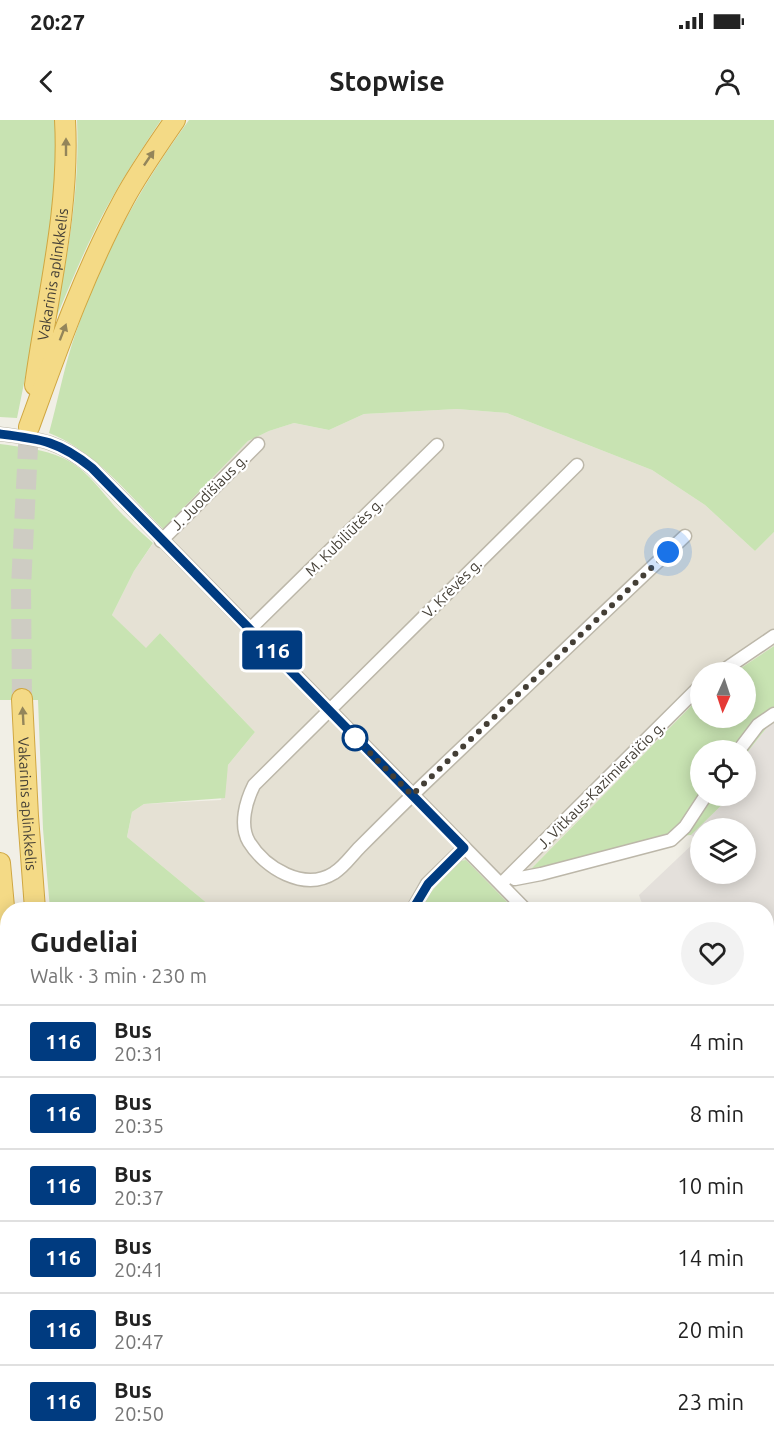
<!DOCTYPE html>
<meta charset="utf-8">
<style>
body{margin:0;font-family:Ubuntu,sans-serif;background:#f2f2f2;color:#222;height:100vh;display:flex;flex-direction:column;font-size:22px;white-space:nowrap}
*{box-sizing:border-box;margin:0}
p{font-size:20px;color:#767676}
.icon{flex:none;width:33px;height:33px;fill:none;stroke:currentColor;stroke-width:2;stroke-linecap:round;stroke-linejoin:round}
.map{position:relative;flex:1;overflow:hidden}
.side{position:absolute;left:0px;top:782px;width:774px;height:548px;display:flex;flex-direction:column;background:#fff;border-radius:24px 24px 0 0;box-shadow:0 3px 15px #0003}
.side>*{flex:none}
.badge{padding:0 12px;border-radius:4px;font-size:21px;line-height:39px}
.needle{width:39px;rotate:183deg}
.tools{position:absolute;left:690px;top:542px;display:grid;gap:12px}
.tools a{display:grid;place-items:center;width:66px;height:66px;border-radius:50%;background:#fff;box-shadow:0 3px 15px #0003;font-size:30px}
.you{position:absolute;width:30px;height:30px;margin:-15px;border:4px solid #fff;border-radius:50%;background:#1a73e8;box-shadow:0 0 0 9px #1a73e833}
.map>.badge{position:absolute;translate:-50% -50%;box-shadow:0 0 0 3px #fff}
.round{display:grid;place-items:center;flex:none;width:63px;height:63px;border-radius:32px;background:#f2f2f2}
.summary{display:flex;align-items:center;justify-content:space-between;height:102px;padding:0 30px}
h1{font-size:28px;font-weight:600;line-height:45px}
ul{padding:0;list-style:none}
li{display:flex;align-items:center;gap:18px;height:72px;padding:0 30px;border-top:2px solid #e0e0e0}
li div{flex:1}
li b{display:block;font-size:22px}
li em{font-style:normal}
li .badge{min-width:66px;font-weight:700;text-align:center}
.status{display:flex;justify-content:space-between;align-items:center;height:42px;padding:0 30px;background:#fff;direction:ltr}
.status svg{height:16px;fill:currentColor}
header{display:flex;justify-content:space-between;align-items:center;height:78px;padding:0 30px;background:#fff;font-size:27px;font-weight:600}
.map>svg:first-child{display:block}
.residential{fill:#e5e1d4}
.industrial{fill:#e4e0db;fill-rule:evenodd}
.green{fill:#c8e3b2}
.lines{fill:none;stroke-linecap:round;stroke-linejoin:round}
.trunk-tunnel{stroke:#ceccc3;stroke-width:20;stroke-dasharray:20 10;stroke-linecap:butt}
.minor-casing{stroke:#bcb7a9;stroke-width:15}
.trunk-casing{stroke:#d0a741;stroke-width:22}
.minor{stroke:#fff;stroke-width:12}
.trunk{stroke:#f4da86;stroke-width:20}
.oneway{fill:#93855a}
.line-casing{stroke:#fff;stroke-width:14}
.line{stroke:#003b80;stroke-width:9}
.walk{stroke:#443f36;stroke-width:6;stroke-dasharray:0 10.8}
.stop-dot{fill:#fff;stroke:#003b80;stroke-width:3}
.labels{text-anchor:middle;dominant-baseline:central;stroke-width:4.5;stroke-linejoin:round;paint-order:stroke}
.street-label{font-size:15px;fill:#443f36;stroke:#fff}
</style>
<div class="status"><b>20:27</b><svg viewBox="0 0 49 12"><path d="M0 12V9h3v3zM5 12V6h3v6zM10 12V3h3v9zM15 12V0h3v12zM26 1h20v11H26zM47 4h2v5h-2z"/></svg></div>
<header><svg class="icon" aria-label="back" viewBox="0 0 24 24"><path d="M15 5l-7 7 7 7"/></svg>Stopwise<svg class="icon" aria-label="person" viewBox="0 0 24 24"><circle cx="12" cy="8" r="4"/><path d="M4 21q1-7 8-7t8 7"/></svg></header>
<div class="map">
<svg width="774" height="1328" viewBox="0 0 774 1328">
<rect width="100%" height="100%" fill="#f1efe6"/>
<path class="residential" d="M457,289l50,4 145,57 53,35 50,46 19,-19v114l-39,26h-35v25l-197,200 -37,-37 -7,1 -44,48h-201l-87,-72 5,-25 12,-8 77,-4 7,-35 27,-33 -95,-99 -14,16 -34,-34 22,-44 29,-42 85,-88 21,-10 25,-8 35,7 35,-16z"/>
<path class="industrial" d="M774,603v549l-7,6 -1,-369h-122l-5,-14 58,-55 -6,-5 41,-40h14v-41l22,-28zM700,708h46v45h-46z"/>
<path class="green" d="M0,0h56l3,54 -15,110 -27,134 -17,-1z
M77,0h84c-24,36 -47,71 -66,110 -15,30 -28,62 -41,93 14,-68 26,-134 23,-203z
M189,0h585v412l-19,19 -50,-46 -53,-35 -145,-57 -50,-4 -93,5 -35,16 -35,-7 -25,8 -21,10 -85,88c-34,-34 -68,-78 -114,-96 8,-29 14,-60 23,-89 26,-81 67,-156 117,-224z
M0,324c21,3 44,5 63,14 26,12 40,37 60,57 10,10 20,19 30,28l-19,28 -22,44 34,33 14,-15 95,99 -27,33 -3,33 -81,6 -12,8 -5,25 87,72h-164l-7,-80 -5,-129h-38z
M774,526v77l-6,3 -22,28v-4h-46v45h32l-41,40 -24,2 -139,35 172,-175v20h46v-45h-11z
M466,740l48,49h-93l8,-15 30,-33z
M0,916l8,59v347h56l1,6h-65z
M130,1322h42v6h-41z
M307,1322h436l-1,6h-375z"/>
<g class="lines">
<path class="trunk-tunnel" d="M22,579l-1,-112 8,-160"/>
<defs>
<path id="minor" d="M0,314c41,5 59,7 92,34l433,441
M577,345l-323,320c-8,16 -15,40 -5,57 16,26 55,50 85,31 10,-6 18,-18 26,-26 21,-21 43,-43 65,-64 86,-82 173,-165 260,-247
M161,421l97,-97
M251,508l186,-183
M721,552l53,-36
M739,630l19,-25 16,-11
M510,756l5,3 26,-5 130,-34 14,-13 21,-32
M502,763l198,-197
M413,789l14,-25 37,-36
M766,1177l8,7
M766,1284l8,-22
M359,1322l3,6
M762,1322l2,6"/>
<g id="trunk">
<path id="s1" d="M35,265c12,-88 35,-175 30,-265"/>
<path d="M29,307c28,-77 55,-154 94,-226 15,-28 34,-55 52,-81"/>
<path id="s2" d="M22,579l6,117 7,93"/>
<path d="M0,743l8,88"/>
<path d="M84,1322l1,6"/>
<path d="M113,1322l1,6"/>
</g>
</defs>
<use href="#minor" class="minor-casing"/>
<use href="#trunk" class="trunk-casing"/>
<use href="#minor" class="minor"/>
<use href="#trunk" class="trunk"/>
</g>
<defs><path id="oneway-solid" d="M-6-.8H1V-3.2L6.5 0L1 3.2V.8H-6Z" transform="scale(1.5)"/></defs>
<g class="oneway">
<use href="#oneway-solid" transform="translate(66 27) rotate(-90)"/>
<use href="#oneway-solid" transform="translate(149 38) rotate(-56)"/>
<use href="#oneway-solid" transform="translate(63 212) rotate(-69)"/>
<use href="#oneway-solid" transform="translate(23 596) rotate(-93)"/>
</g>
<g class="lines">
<defs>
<path id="line" d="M0,314c41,5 59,7 92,34l372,380 -36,36 -15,25"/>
</defs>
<use href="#line" class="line-casing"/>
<use href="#line" class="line"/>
<path class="walk" d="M355,618l57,57 256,-243"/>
</g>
<circle class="stop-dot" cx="355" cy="618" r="12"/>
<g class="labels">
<g class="street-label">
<text stroke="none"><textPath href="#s1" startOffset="112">Vakarinis aplinkkelis</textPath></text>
<text transform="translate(209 372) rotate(-45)">J. Juodišiaus g.</text>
<text transform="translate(344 417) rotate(-45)">M. Kubiliūtės g.</text>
<text transform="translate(452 468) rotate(-45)">V. Krėvės g.</text>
<text transform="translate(601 665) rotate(-45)">J. Vitkaus-Kazimieraičio g.</text>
<text stroke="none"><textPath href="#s2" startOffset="105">Vakarinis aplinkkelis</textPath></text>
</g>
</g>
</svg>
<div class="tools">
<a><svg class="needle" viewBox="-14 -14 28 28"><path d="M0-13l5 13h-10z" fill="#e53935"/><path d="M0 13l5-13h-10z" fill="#767676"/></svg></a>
<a><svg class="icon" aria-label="locate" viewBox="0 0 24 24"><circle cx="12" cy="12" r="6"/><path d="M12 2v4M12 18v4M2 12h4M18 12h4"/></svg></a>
<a><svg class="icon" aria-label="layers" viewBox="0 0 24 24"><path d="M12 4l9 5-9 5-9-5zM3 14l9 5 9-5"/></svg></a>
</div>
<div class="you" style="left:668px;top:432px"></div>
<b class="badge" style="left:272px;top:530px;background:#003b80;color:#fff">116</b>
<section class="side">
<div class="summary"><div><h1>Gudeliai</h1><p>Walk · 3 min · 230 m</p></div><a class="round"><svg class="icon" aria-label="heart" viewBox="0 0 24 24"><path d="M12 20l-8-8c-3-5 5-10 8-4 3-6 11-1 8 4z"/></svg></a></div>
<ul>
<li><span class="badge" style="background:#003b80;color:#fff">116</span><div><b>Bus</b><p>20:31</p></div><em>4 min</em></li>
<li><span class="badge" style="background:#003b80;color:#fff">116</span><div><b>Bus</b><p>20:35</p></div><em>8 min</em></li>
<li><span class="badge" style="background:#003b80;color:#fff">116</span><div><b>Bus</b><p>20:37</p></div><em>10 min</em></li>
<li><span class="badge" style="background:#003b80;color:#fff">116</span><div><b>Bus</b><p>20:41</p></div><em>14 min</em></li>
<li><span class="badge" style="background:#003b80;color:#fff">116</span><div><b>Bus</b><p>20:47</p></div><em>20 min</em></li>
<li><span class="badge" style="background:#003b80;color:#fff">116</span><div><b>Bus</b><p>20:50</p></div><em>23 min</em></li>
</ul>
</section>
</div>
